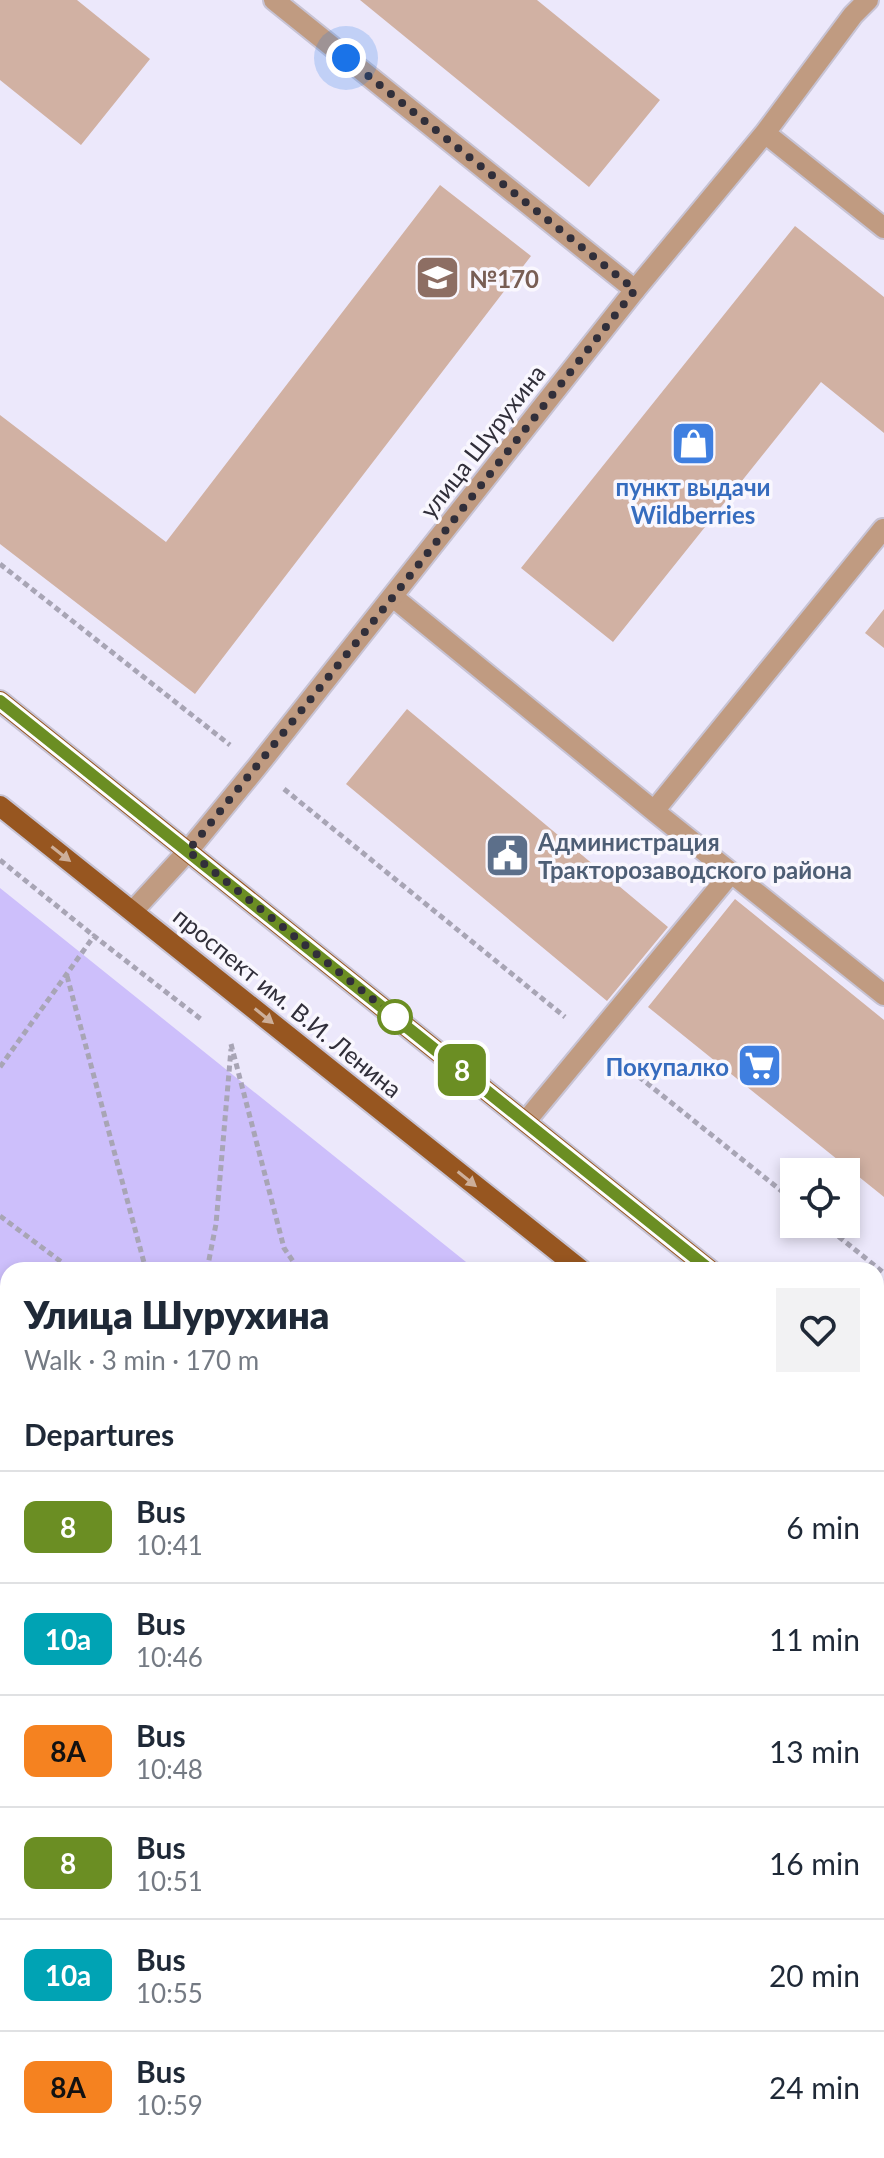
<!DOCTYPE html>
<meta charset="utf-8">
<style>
body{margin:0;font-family:Lato,sans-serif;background:#f2f2f3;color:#1f2937;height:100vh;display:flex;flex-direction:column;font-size:30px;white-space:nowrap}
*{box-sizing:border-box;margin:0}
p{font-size:26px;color:#747a83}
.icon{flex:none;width:44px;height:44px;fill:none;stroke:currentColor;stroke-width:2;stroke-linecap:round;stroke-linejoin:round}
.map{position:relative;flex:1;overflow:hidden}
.details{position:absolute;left:0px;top:1262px;width:884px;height:896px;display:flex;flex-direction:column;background:#fff;border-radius:24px 24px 0 0;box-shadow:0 4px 12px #0003}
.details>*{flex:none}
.badge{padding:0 16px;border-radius:12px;font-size:28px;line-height:52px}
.controls{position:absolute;left:780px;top:1158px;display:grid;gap:16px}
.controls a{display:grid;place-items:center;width:80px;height:80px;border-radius:0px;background:#fff;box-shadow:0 4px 12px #0003;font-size:40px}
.you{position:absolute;width:40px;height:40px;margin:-20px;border:6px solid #fff;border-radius:50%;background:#1a73e8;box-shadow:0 0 0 12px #1a73e833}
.map>.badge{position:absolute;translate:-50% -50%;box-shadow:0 0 0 4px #fff}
h2{padding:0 24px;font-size:30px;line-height:72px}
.round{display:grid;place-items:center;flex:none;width:84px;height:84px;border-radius:0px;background:#f2f2f3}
.overview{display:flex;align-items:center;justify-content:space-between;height:136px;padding:0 24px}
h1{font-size:38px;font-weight:800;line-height:60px}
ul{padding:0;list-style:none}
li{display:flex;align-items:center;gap:24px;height:112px;padding:0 24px;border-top:2px solid #e0e1e3}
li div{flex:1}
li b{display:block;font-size:30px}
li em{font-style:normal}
li .badge{min-width:88px;font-weight:700;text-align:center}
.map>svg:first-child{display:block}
.green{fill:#cdbffb}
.building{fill:#d1b1a3}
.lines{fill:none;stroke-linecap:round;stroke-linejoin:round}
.service-casing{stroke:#c7c3d4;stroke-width:24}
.minor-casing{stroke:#c7c3d4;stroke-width:24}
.primary-casing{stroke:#c7c3d4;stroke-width:24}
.path{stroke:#a8a5b5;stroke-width:5;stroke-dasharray:6 4;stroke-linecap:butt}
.service{stroke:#c09b81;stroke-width:20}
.minor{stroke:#c09b81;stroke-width:20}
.primary{stroke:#975620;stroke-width:20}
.tram{stroke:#5c5966;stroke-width:2}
.rail{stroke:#5c5966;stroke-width:6;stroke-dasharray:16 8;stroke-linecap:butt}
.oneway{fill:#cdaf9a}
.line-casing{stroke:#fff;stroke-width:18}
.line{stroke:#6b8e23;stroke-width:12}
.walk{stroke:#312f3a;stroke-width:8;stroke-dasharray:0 14.4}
.stop-dot{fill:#fff;stroke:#6b8e23;stroke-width:4}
.labels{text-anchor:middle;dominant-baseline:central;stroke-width:7;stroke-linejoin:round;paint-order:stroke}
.education-label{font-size:24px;font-weight:bold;fill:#785e54;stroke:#f9f7fe;text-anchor:start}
.street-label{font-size:24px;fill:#312f3a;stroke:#f9f7fe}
.shop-label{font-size:24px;font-weight:bold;fill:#366cbe;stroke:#f9f7fe}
.service-label{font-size:24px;font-weight:bold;fill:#4e5e75;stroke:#f9f7fe;text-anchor:start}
</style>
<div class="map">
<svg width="884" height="2158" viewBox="0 0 884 2158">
<rect width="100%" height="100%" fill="#ece8fb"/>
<path class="green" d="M0,888l476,382h-468v636l-8,-8z
M876,1592l8,6v560h-622l-8,-8h622z"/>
<path class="building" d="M0,0h77l73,59 -69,86 -81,-65z
M360,0h177l123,100 -71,87z
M440,185l91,71 -336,438 -195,-150v-129l166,127z
M795,226l89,71v136l-63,-51 -208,260 -92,-74z
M884,609v39l-19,-15z
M407,709l261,218 -61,74 -261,-217z
M735,899l149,121v177l-236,-190z
M572,2150h38l-7,8h-21z"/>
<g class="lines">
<defs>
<path id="service" d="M274,0l361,290
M393,597l261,214 230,184
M654,811l229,-282
M526,1121l205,-248"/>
<path id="minor" d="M765,133l119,95
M133,911l55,-60 69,-84 378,-477 130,-157 88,-118 15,-15"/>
<path id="primary" d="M0,701l710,569
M0,806l581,464
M876,1404l8,7
M876,1506l8,6"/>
</defs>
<use href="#service" class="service-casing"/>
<use href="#minor" class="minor-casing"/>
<use href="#primary" class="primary-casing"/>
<path class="path" d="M0,564l230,181
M284,789l281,228
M0,860l94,76
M67,976l79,294
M231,1044l53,204 15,22
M623,1064l171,137
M0,1067l94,-131 108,84
M0,1216l72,54
M823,1224l61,49
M207,1270l9,-46 15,-175
M876,1561l8,7
M876,1920l8,6"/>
<use href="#service" class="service"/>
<use href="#minor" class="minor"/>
<use href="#primary" class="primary"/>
<path class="tram" d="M0,1732l8,4
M0,1750l8,6
M0,1789l8,6
M0,1815l8,8
M876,2005l8,17
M876,2124l8,34
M316,2150l8,8
M372,2150l7,8
M448,2150l11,8
M510,2150l11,8"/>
<path class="rail" d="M0,2023l8,6
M163,2150l10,8"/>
</g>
<defs><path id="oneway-solid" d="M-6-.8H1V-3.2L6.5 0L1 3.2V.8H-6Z" transform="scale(2)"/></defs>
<g class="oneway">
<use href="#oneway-solid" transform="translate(61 854) rotate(38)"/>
<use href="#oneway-solid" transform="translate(264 1016) rotate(39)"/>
<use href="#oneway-solid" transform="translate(467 1179) rotate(39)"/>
</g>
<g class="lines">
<defs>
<path id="line" d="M0,701l710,569"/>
</defs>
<use href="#line" class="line-casing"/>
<use href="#line" class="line"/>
<path class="walk" d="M346,58l289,232 -242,307 -205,254 217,174 -10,-8"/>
</g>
<defs>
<symbol id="school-square" viewBox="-11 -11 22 22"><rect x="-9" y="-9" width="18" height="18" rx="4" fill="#8d6e63" stroke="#f9f7fe"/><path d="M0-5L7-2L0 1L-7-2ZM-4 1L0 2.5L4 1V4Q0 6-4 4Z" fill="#fff"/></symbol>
<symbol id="shop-square" viewBox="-11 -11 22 22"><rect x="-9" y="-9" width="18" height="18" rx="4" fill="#3f7fe0" stroke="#f9f7fe"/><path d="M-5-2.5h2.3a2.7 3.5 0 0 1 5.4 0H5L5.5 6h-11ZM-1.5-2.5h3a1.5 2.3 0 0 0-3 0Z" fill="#fff"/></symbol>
<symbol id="civic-square" viewBox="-11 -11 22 22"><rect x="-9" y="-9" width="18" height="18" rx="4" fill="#5c6f8a" stroke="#f9f7fe"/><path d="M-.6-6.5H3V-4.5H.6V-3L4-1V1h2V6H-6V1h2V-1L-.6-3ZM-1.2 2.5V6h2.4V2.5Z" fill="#fff"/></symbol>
<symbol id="supermarket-square" viewBox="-11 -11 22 22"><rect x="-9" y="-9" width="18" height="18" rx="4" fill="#3f7fe0" stroke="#f9f7fe"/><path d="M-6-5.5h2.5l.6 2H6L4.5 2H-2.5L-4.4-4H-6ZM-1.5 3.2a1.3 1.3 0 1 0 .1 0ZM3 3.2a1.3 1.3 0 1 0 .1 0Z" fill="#fff"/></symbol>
</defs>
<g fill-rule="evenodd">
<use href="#school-square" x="412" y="252" width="51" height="51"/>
<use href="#shop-square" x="668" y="418" width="51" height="51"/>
<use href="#civic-square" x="482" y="830" width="51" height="51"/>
<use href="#supermarket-square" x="734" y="1040" width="51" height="51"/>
</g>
<circle class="stop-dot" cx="395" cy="1017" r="16"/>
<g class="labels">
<g class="education-label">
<text x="469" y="278">№170</text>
</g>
<g class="street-label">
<text transform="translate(482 441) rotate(-52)">улица Шурухина</text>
<text transform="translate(288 1002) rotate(39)">проспект им. В.И. Ленина</text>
</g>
<g class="shop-label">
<text x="693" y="486">пункт выдачи<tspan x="693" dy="28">Wildberries</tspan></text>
<text x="729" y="1066" text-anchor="end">Покупалко</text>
</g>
<g class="service-label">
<text x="538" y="841">Администрация<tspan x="538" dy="28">Тракторозаводского района</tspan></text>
</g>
</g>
</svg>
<div class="controls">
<a><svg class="icon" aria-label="locate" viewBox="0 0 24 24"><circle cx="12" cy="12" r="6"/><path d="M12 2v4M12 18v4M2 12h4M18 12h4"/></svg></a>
</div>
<div class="you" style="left:346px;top:58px"></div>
<b class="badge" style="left:462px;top:1070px;background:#6b8e23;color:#fff">8</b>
<section class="details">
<div class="overview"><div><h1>Улица Шурухина</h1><p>Walk · 3 min · 170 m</p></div><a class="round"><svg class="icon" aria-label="heart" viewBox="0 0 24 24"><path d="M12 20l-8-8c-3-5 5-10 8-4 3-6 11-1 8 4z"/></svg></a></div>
<h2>Departures</h2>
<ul>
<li><span class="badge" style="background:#6b8e23;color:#fff">8</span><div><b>Bus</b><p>10:41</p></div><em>6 min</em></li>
<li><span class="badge" style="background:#00a3b4;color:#fff">10а</span><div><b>Bus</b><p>10:46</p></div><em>11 min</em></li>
<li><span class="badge" style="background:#f58220;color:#111">8А</span><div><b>Bus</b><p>10:48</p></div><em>13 min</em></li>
<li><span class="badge" style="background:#6b8e23;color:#fff">8</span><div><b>Bus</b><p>10:51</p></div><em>16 min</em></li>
<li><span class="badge" style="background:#00a3b4;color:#fff">10а</span><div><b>Bus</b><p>10:55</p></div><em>20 min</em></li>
<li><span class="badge" style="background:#f58220;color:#111">8А</span><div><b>Bus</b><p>10:59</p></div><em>24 min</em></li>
</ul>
</section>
</div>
